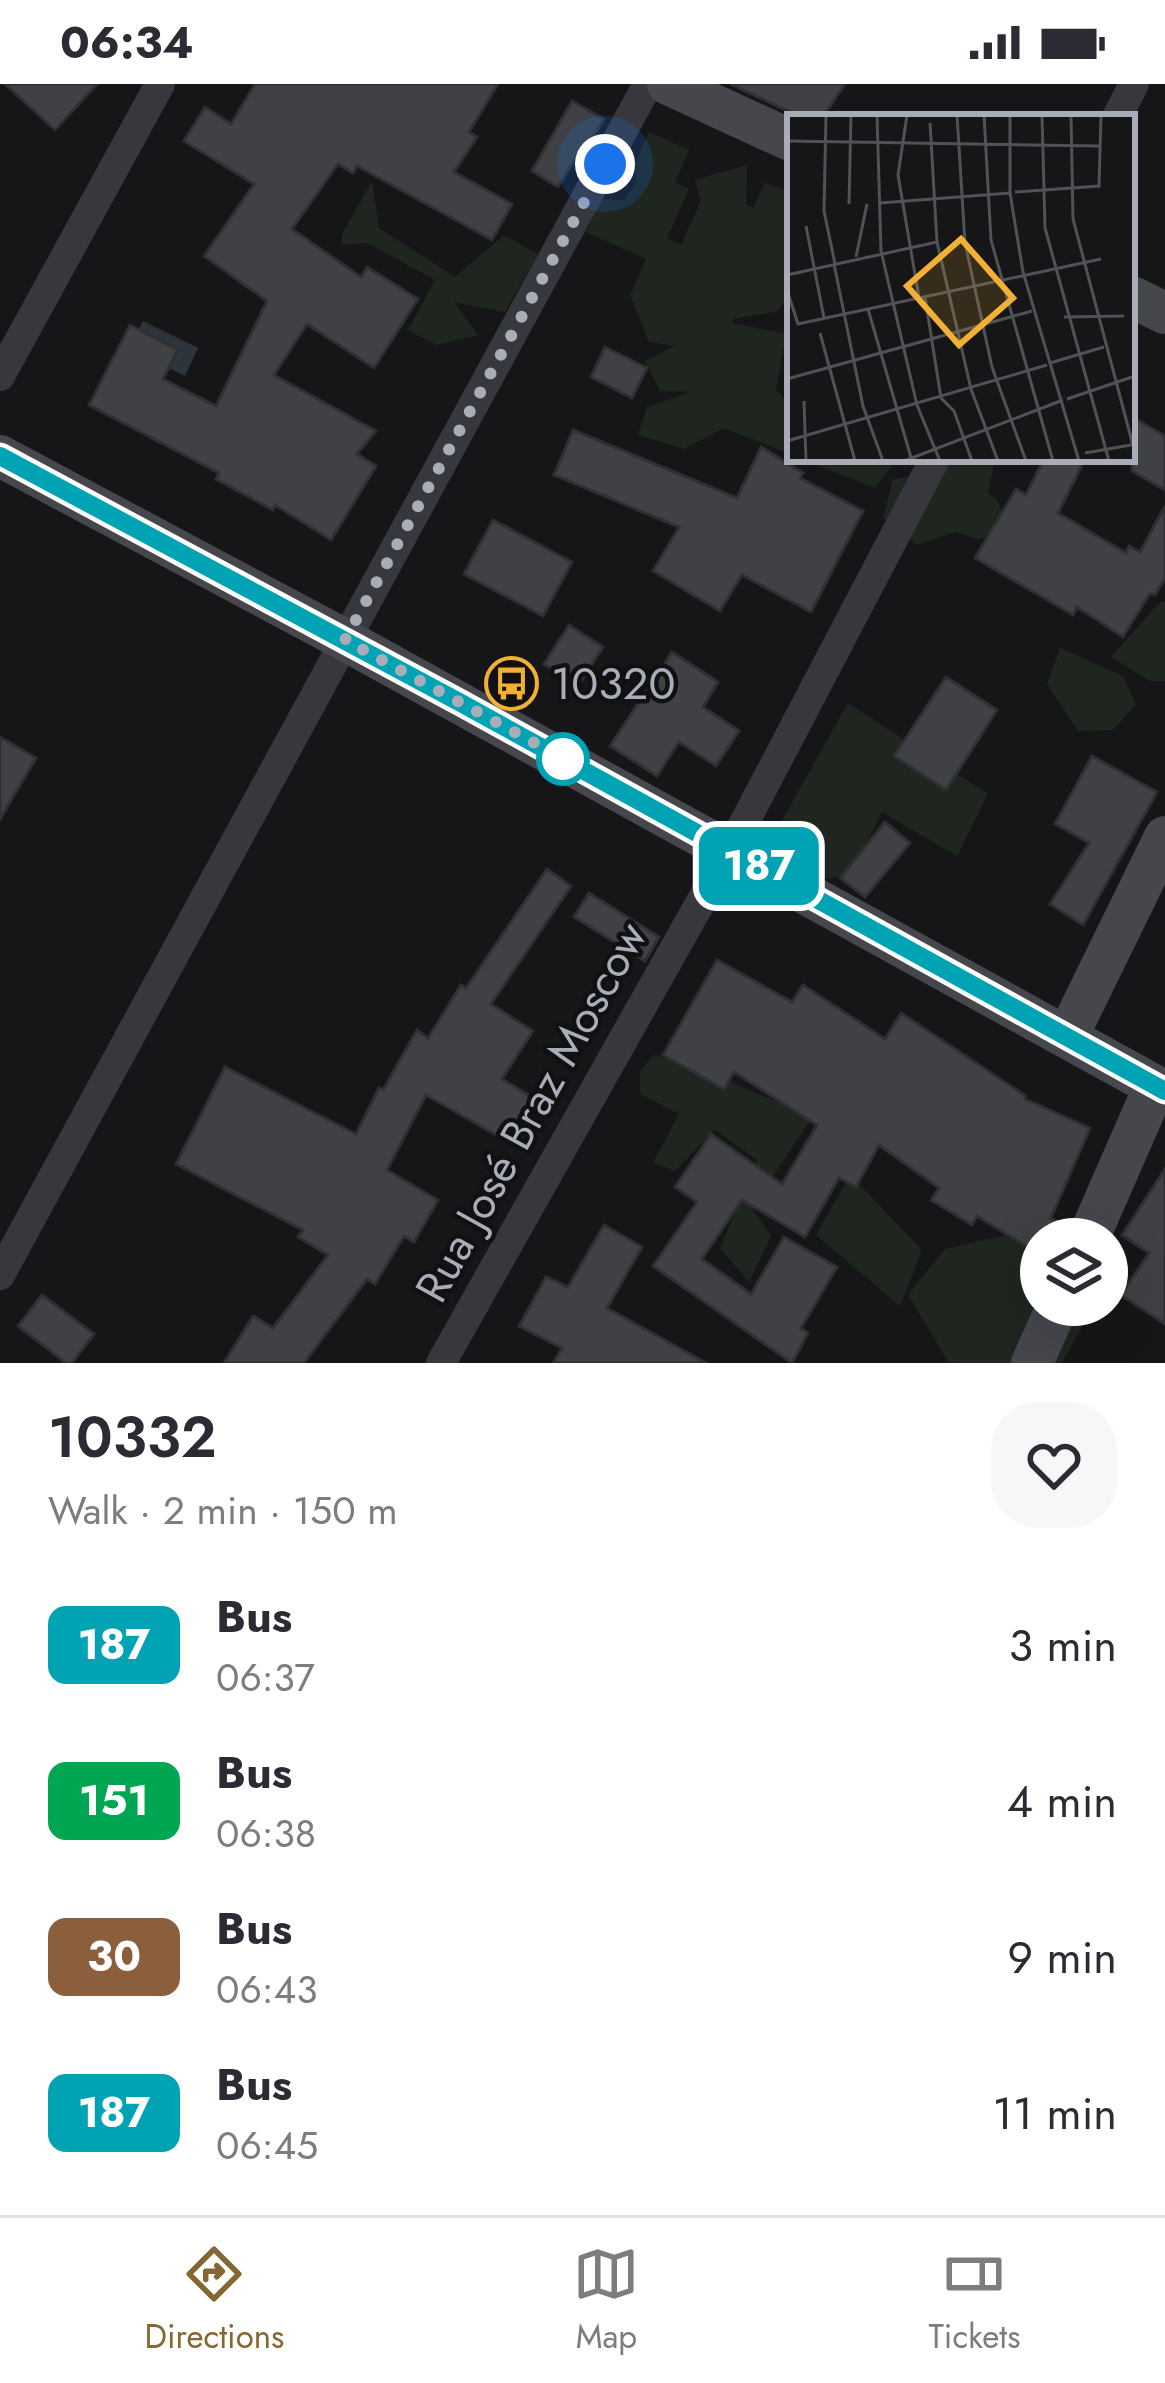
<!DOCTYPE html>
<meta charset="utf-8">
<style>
body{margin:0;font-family:Jost,sans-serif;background:#f7f7f7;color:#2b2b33;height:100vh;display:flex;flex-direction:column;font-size:45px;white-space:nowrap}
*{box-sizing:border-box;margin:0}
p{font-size:39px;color:#7c7c81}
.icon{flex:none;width:66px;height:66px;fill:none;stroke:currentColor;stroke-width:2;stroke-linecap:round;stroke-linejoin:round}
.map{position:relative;height:1279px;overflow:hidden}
.sheet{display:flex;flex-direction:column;background:#fff;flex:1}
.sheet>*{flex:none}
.badge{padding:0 24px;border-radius:18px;font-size:42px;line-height:78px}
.tools{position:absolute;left:1020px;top:1134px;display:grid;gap:24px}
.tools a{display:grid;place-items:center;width:108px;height:108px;border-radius:50%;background:#fff;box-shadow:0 12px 48px #0002;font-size:60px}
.you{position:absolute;width:60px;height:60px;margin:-30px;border:9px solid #fff;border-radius:50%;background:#1a73e8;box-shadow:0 0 0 18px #1a73e833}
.map>.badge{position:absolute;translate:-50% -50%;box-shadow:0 0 0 6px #fff}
.round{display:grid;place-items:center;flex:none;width:126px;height:126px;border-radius:48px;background:#f7f7f7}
.head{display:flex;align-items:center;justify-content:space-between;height:204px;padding:0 48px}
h1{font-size:57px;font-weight:600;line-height:90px}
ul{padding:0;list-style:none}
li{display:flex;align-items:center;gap:36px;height:156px;padding:0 48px}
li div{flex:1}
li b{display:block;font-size:45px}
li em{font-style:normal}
li .badge{min-width:132px;font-weight:700;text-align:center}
.status{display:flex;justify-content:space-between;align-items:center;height:84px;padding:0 60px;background:#fff;direction:ltr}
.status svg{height:33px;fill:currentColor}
.dock{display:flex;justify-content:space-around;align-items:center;height:168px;border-top:3px solid #e1e1e2;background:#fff;font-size:33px;color:#7c7c81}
.dock a{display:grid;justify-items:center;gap:6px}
.dock .current{color:#856733}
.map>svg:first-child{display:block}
.green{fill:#1e261f}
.water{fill:#2c353c}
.building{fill:#404145;stroke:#303034;stroke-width:3}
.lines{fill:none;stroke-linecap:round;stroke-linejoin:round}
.street{stroke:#37383d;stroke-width:30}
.secondary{stroke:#45474d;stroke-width:42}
.line-casing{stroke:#fff;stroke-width:27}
.line{stroke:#00a3b4;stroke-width:18}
.walk{stroke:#a8adb8;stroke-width:12;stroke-dasharray:0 21.6}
.stop-dot{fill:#fff;stroke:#00a3b4;stroke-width:6}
.labels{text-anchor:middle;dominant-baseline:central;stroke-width:9;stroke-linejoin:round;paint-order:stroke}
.poi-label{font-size:45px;fill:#a8adb8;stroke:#111113;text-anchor:start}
.street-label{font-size:45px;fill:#a8adb8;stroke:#111113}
.inset-road{fill:none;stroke:#505258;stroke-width:3}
.view{fill:#f2b134;fill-opacity:0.15;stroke:#f2b134;stroke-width:6}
.inset-edge{fill:none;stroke:#a8adb8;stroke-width:6}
</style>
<div class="status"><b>06:34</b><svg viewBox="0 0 49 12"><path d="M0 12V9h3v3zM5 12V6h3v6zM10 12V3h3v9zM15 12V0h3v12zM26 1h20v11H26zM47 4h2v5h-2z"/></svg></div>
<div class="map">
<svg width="1165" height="1279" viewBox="0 0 1165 1279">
<rect width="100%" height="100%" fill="#161618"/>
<path class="green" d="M649,48l40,18 -14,32 14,7 -22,49 14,7 20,-44 -6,-21 52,-15 -1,40 7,3 12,-26 25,11v105l-15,14 -42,7 -1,4 54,11 -10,56 14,15v49l-66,-26 -40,21 -46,-14 9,-28 43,-15 -30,-1 -15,-30 30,-15 -26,-4 -19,-47 16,-36 -60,-27 15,-33 23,1 12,-17 -1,-20z
M372,97l7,47 76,49 49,-42 34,19 -33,58 -51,-10 24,33 -42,10 -28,-15 27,-50 -68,-37 -25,2v-11z
M802,375h95l-22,29z
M919,375h76l-7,34 9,7 12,32 -31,7 -23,-7 -38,13 -34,-27 10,-39 24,-3z
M1160,518h5v79h-15l-39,-24z
M1060,564l63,28 13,28 -23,26 -35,1 -31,-47z
M848,619l140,91 -31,62 -75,-44 -32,63 -33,5 -54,-26z
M654,971l52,13 40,21 67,27 -61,92 19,28 -22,46 -29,-34 37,-88 -42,-30 -40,41 -22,-8 26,-49 -39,-20v-23z
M850,1091l72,75 -22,56 -84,-71z
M1019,1148l22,15v58h53l-32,58h-113l-41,-68 37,-46z"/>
<path class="water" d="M143,237l55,27 -13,28 -56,-27z"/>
<path class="building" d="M5,0h92l-42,46z
M255,0h243l-29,48 8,5 -23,35 58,32 -20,36 -135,-74 -4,7 -15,-9 -46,65 69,48 6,-10 51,32 -44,69 -67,-44 -33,51 102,56 -19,23 19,12 -45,74 -56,-35 -2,5 -57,-31 3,-6 -130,-68 41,-80 48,25 -15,29 53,27 51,-105 -63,-45 50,-72 -70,-43 21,-34 26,17z
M730,0h115l-22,33h-22z
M572,17l32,18 -22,37 -4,-2 -20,33 -26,-16z
M605,263l42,21 -15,30 -41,-21z
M1132,333l33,19v54l-33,-19z
M573,346l164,68 24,-51 42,26 -3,5 63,33 -52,101 -69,-37 -22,36 -67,-40 26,-44 -125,-52z
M1044,375h41l-27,54 68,40 3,-7 11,6 25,-46v72l-10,17 -5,-2 -27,44 -46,-30 -4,8 -98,-57 41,-69 10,6z
M493,436l79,42 -29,54 -79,-42z
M569,541l34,22 -25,39 -34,-22z
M672,568l46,30 -15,25 36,24 -23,35 -37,-24 -22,34 -47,-30z
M946,593l51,33 -51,80 -52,-34z
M0,653l36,21 -36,61z
M1092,672l65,36 -74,133 -33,-21 39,-61 -34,-19z
M885,738l25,21 -45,54 -25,-19z
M547,785l24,17 -80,118 42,27 -31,48 31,19 -14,50 -93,-53 -39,75 51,30 -24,42 -10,-6 -29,48 -8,-5 -63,84h-80l29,-47 20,12 55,-73 -30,-18 5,-7 -127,-66 49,-97 131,67 23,-46 4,2 34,-60 11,8 33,-53 5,3z
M589,809l70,44 -14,24 -71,-44z
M717,876l75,42 11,-17 82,54 16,-26 125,83 -1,3 65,29 -39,90 7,4 -10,17h-7l-2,15 -62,-38 -5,9 -41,-25 8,-12 -60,-43 -23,42 -17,-9 -34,59 -63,-37 -40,59 49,35 33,-57 53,30 -36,61 7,5 -16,30 -139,-97 44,-64 -22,-15 36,-53 71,50 35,-59 -83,-53 -10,17 -61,-34z
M1165,1085v155l-44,-29 28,-42 -27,-18z
M604,1141l38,22 -35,61 99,55h-153l9,-15 -43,-22 27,-49 22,10z
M42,1211l52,39 -22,29h-6l-48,-37z"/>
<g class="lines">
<path class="street" d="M1117,33l17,-33
M0,292l160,-292
M0,1191l648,-1191
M441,1279l289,-513 205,-391"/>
<path class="secondary" d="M668,0l122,56
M1132,213l33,16
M0,372l345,184 810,446 -67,153
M1067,953l98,-200
M1032,1279l26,-58"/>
</g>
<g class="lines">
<defs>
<path id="line" d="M0,372l461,247 704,388"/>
</defs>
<use href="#line" class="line-casing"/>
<use href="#line" class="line"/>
<path class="walk" d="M563,675l14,7 -232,-126 260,-476"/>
</g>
<defs>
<symbol id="bus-ring" viewBox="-11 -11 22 22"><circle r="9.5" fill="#111113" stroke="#f2b134" stroke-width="1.5"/><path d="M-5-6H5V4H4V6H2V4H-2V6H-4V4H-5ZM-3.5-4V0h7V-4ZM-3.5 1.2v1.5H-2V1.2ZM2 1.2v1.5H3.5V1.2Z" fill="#f2b134"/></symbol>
</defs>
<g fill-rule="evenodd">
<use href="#bus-ring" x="482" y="570" width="59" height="59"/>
</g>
<circle class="stop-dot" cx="563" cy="675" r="24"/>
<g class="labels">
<g class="poi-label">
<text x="551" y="599">10320</text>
</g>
<g class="street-label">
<text transform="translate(531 1028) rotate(-61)">Rua José Braz Moscow</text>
</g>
</g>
<g transform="translate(787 30)">
<rect width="348" height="348" fill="#161618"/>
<path class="inset-road" d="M39,1l-2,96 11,53M90,1l4,136 36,154 23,56M120,1l-9,60 21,123M170,1l8,128 27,124 34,94M197,1l7,125 62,221M223,1v78l13,79 56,189M255,1l3,113 64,233M284,1l2,104 62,234M143,9l7,119 34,147 27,72M0,27l313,5M228,78l84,-6 2,-71M93,89l130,-10M62,90l2,-89M19,112l18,92M69,143l11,-53M47,150l29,142 20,55M0,161l150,-33M0,176l11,34 303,-65M138,183l16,101 13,13 18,50M81,195l44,152M277,203l60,-1M33,219l35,128M263,249l54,-16M0,265l245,-68M280,285l68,-23M17,287l2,60M0,327l260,-76M298,339l46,-8M117,347l159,-61"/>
<path class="view" d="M174,125l52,59 -54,47 -52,-59z"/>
<rect width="348" height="348" class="inset-edge"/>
</g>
</svg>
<div class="tools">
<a><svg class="icon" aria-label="layers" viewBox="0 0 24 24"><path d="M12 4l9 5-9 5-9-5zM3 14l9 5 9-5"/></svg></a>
</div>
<div class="you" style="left:605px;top:80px"></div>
<b class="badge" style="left:759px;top:782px;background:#00a3b4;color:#fff">187</b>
</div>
<section class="sheet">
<div class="head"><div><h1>10332</h1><p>Walk · 2 min · 150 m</p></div><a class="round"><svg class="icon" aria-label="heart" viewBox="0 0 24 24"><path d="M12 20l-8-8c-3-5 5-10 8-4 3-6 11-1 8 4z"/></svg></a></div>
<ul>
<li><span class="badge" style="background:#00a3b4;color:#fff">187</span><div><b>Bus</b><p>06:37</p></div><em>3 min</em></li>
<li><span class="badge" style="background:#00a651;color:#fff">151</span><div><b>Bus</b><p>06:38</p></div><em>4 min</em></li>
<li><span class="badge" style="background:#8b5e3c;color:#fff">30</span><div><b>Bus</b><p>06:43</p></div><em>9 min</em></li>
<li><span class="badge" style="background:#00a3b4;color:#fff">187</span><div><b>Bus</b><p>06:45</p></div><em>11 min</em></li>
</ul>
</section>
<nav class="dock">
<a class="current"><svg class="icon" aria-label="directions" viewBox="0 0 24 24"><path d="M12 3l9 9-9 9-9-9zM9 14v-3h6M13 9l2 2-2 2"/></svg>Directions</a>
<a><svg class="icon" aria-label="map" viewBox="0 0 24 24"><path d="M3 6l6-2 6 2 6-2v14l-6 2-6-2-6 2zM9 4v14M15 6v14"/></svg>Map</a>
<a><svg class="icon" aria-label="tickets" viewBox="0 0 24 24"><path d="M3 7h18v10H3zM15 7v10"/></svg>Tickets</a>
</nav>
